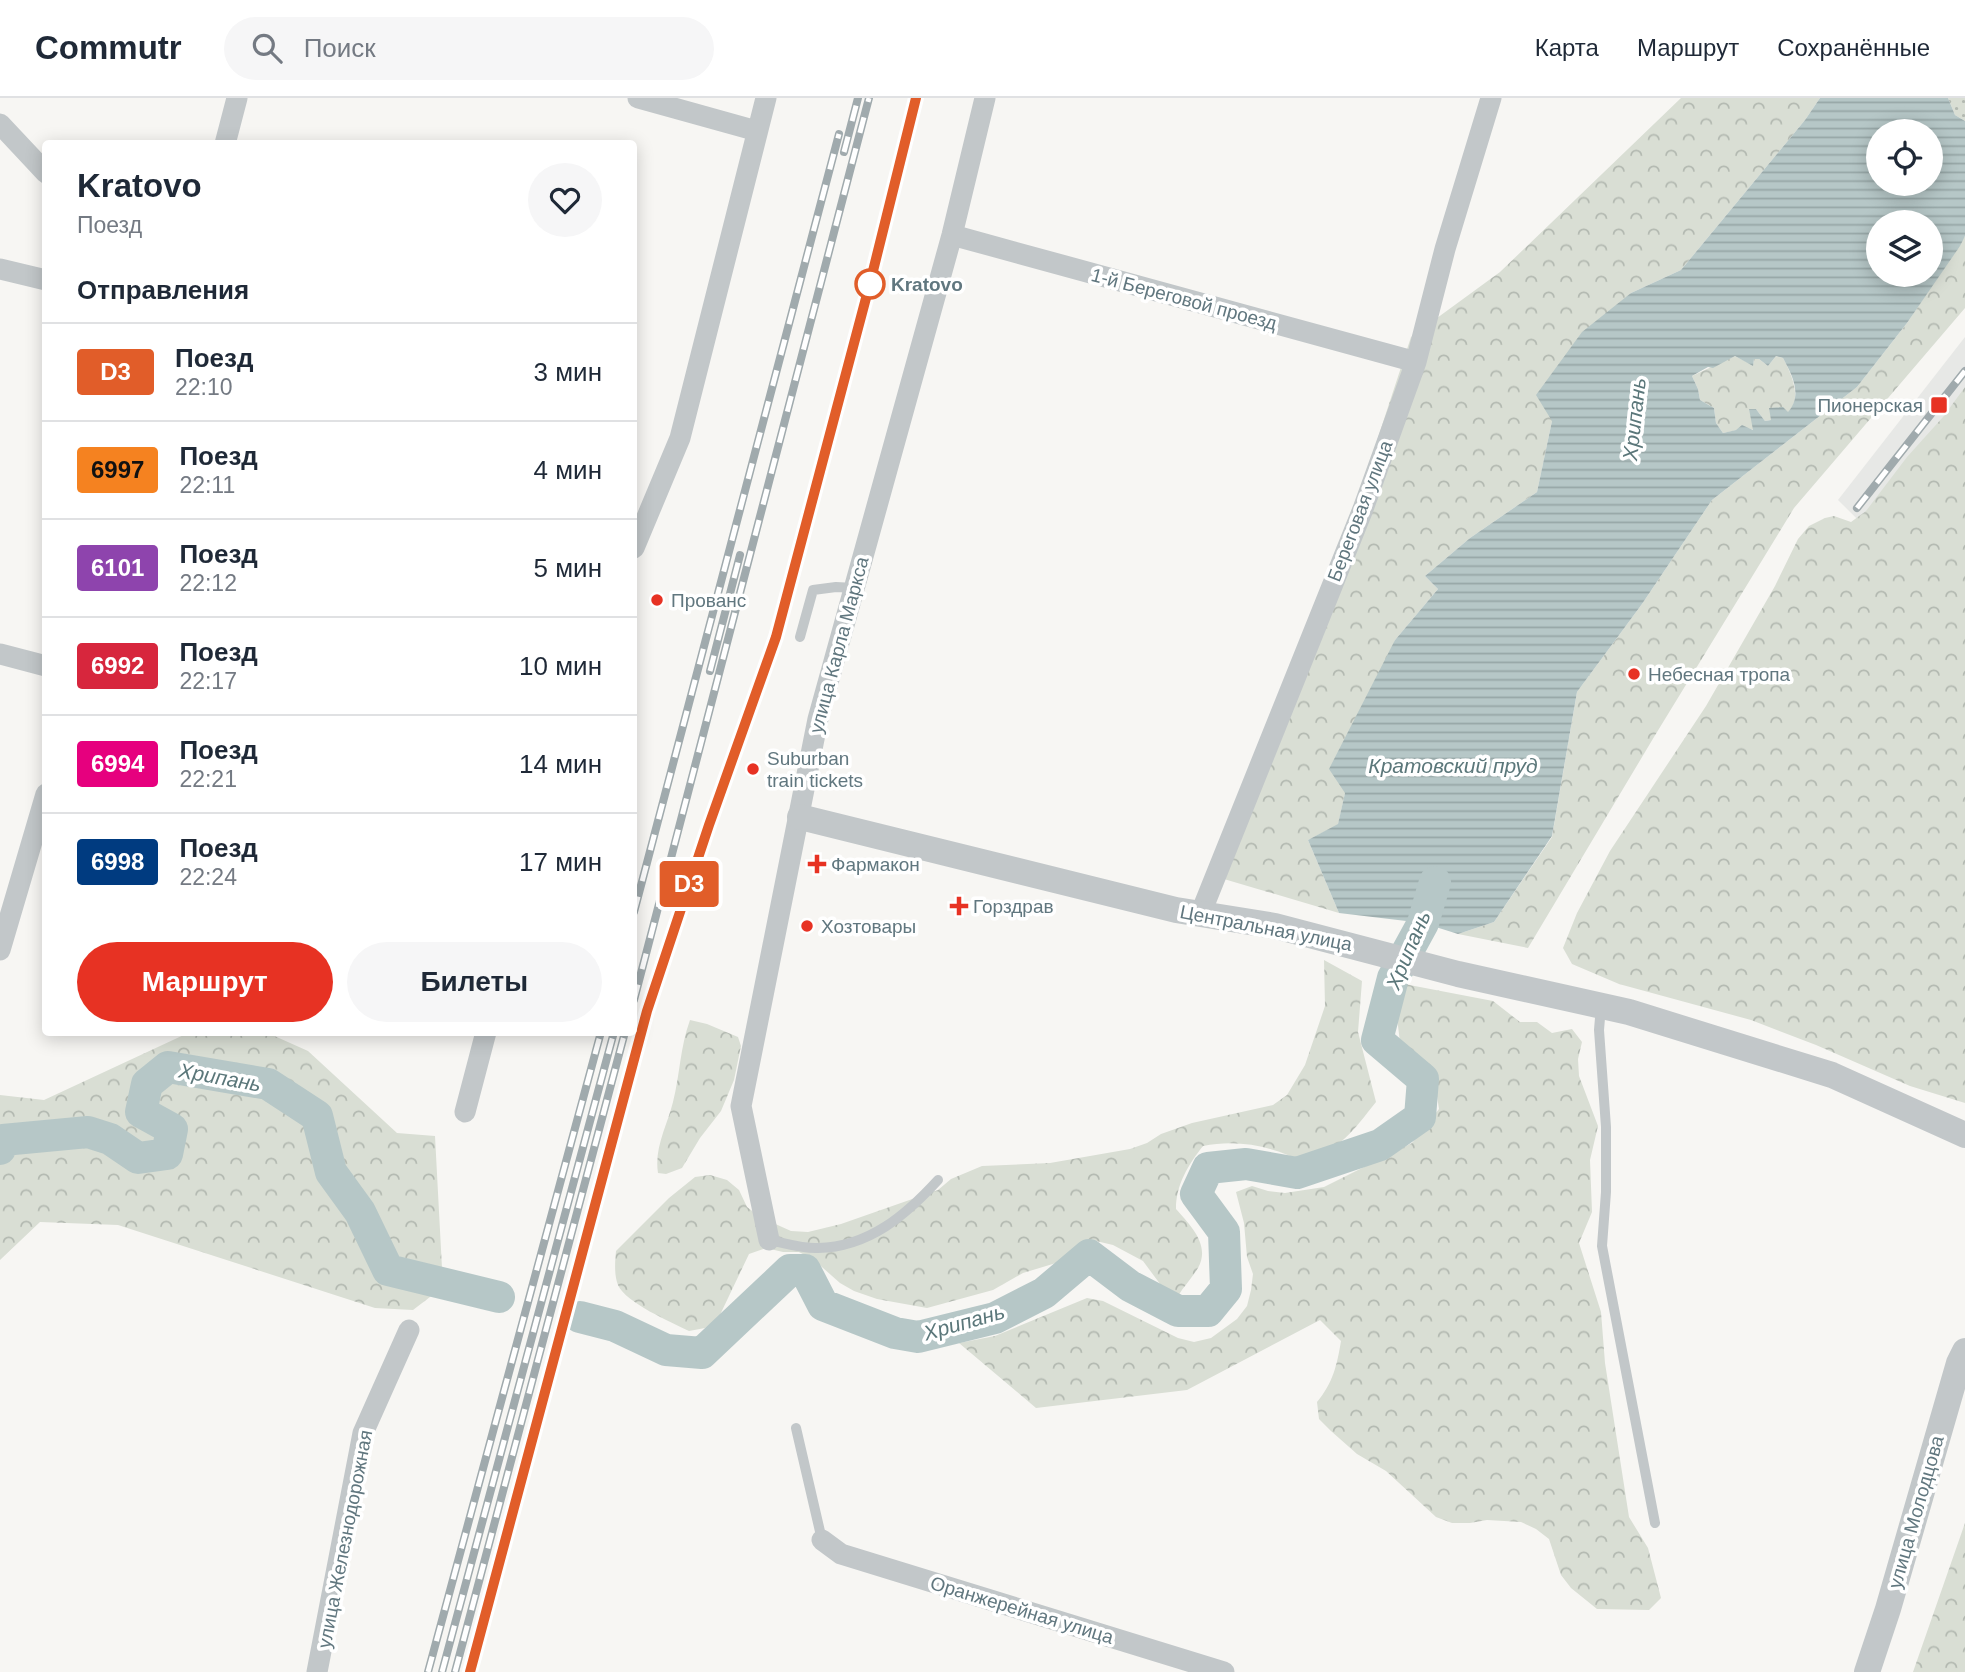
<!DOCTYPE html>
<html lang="ru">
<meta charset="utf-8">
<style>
body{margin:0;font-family:Arial,sans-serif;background:#f6f6f7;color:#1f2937;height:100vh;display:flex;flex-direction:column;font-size:26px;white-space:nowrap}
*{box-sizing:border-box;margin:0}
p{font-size:23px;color:#747a83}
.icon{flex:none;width:38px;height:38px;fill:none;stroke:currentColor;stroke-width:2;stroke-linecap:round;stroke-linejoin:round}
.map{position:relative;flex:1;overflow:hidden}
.details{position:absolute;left:42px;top:42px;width:595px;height:896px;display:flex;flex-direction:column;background:#fff;border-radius:7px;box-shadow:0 4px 18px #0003}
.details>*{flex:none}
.badge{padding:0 14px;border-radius:5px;font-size:24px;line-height:46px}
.tools{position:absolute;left:1866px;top:21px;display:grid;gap:14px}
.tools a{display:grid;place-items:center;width:77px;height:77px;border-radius:50%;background:#fff;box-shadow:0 4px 18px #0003;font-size:35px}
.map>.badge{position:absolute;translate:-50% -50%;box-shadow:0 0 0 4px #fff}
h2{padding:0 35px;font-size:26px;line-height:63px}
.round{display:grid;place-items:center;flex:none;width:74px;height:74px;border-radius:37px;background:#f6f6f7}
.summary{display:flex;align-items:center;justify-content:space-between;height:119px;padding:0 35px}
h1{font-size:33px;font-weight:700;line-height:52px}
.action{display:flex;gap:14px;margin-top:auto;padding:14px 35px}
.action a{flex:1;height:80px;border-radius:42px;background:#e73223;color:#fff;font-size:28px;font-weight:700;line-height:80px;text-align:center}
.action a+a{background:#f6f6f7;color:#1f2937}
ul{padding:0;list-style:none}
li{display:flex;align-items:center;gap:21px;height:98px;padding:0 35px;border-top:2px solid #e0e1e3}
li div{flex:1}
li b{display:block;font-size:26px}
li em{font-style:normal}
li .badge{min-width:77px;font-weight:700;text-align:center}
header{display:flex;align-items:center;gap:42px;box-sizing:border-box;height:98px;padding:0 35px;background:#fff;border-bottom:2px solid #e0e1e3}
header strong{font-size:33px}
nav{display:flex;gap:38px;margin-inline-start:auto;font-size:24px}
.search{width:490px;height:63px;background:#f6f6f7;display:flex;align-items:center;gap:18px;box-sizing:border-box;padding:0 24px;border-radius:38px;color:#747a83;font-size:26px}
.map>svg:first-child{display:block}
.built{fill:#e7e8e6}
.grass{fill:url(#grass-dots)}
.forest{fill:url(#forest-crowns)}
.water{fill:url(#water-rules);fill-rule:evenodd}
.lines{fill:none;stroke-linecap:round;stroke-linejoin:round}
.river{stroke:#b6c7c7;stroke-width:32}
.service{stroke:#c2c7c9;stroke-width:10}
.minor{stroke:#c2c7c9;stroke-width:21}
.tertiary{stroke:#c2c7c9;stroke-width:26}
.rail-casing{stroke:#a0aaad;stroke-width:8}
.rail{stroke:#fff;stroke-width:5;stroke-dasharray:16;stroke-linecap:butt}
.line-casing{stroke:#fff;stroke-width:16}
.line{stroke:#e15d29;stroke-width:10}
.stop-dot{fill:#fff;stroke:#e15d29;stroke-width:3.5}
.poi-dot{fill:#e73223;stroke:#fff;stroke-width:2.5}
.labels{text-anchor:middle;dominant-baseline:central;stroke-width:7;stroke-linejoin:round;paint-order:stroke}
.stop-label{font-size:19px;font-weight:bold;fill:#61777f;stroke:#fff;text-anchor:start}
.street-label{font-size:19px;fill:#61777f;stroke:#fff}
.poi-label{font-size:19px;fill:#61777f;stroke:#fff;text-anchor:start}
.water-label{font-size:21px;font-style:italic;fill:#5b777a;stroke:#fff}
</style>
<header>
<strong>Commutr</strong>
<div class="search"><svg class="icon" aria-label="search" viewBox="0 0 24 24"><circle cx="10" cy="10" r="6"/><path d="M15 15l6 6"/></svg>Поиск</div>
<nav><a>Карта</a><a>Маршрут</a><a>Сохранённые</a></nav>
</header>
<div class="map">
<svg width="1965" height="1574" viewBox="0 0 1965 1574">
<defs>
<pattern id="grass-dots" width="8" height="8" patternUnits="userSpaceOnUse" patternTransform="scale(1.75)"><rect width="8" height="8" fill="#d9ded4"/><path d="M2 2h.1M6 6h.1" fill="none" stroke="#b3b9b1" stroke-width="1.8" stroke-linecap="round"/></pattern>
<pattern id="forest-crowns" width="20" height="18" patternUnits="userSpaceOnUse" patternTransform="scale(1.75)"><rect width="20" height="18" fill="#d9ded4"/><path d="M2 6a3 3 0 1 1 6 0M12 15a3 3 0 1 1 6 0" fill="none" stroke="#b3b9b1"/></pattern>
<pattern id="water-rules" width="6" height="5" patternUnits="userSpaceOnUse" patternTransform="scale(1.75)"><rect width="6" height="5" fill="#b6c7c7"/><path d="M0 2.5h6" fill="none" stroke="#97a6a7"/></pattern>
</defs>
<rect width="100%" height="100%" fill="#f7f6f3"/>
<path class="built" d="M1965,239v289l-127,-126z"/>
<path class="grass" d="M1948,0h17v23l-10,-6z"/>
<path class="forest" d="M1681,0h139l-15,22 -124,150 -50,23 -79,128 -15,71 -67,46 -45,38 13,13 -43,51 -50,153 -7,32 -30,15 31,73 -132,-39 158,-397 46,-140 89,-65z
M1965,138v72l-171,200 -140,229 -126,211 -70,-14 36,-12 58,-85 25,-145 65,-88 70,-104 145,-113 50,-64z
M1735,258l18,9 1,-6h5l9,7 8,-10 7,2c14,26 24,58 -18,63l-9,-12 -2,21 -7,-2 -24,5 -7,-10 -2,-15 -14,-8 -2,-11 -6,-13z
M1965,289v716l-55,-17 -94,-41 -65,-25 -132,-36 -47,-20 -9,-16 14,-35 33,-62 96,-145 69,-120 23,-47 11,-13 16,-8 9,-2 17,6 15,-11 41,-54 36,-40z
M1324,862l38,21 -4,51 18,70c-23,29 -35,47 -72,60 -33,-16 -66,-23 -101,-16 -15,19 -27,39 -27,63 14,16 35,36 22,59 -6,10 -14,18 -20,28l-15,-8 -20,-27 -30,-16 -17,-4 -16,4 -24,18 -33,10 -30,17 -66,18 -50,-9 -23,-8 -14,-8 -26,-23 -15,-8h-16l-17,-4 -17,6 -30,63 -14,11 -16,3c-18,-9 -63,-28 -71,-46 -4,-10 -3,-23 -2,-34l53,-53 26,-21 15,-2 17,5 12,10 8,17 13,10 31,14 17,1 33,-8 97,-34 13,-11 31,-13 68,-3 80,-14 17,-6 14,-9 31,-11 81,-18 14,-10 18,-30 20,-59z
M1399,885l94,18 27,21h17l15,11 20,-4 10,13 -4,17 1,17 19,50 -8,34 2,52 -13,31 22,69 4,51 24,154 19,31 13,50 -12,12 -52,-1 -26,-21 -10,-13 -12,-36 -13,-10 -15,-7 -34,-2 -17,3h-18l-16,-6 -50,-46 -29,-17 -26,-23 -12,-12 -2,-17c16,-19 20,-37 24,-61l-21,-21 -133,70 -151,18 -77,-65 36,-7 92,-38 16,3 75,37 16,4 17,-4 26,-19 10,-13 4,-16 2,-16 -6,-17 -3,-34 -8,-31 16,-6 16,5 17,2 39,-6 88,-44 27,-34 -6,-39 -33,-28 -4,-32z
M690,922l17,4 31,13 3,9 -7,34 -13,31 -21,27 -18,30 -16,6 -8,-1c-4,-25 9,-47 15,-71 7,-27 7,-55 17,-82z
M188,935l82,1 38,17 89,82 38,3 8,151 -30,23 -38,-2 -257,-83 -78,-3 -40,38v-165l44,5z
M1965,1425v149h-52z"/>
<path class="water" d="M1820,0h128l7,17 10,6v115l-5,10 -53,77 -50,64 -145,113 -70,104 -65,88 -25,144 -58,86 -36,12 -35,-11 -84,-10 -31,-73 30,-16 7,-31 -16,-24 66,-129 43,-51 -13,-13 45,-38 67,-46 15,-71 -16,-26 46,-63 49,-39 50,-23 124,-150zM1878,33h52v53h-52zM1878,124h52v53h-52zM1735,258l18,10 1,-7h5l9,7 8,-10 7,2c9,17 20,37 5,54l-5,-5 -14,1 2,12 -6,1 -9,-12h-7l4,21 -11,-5 -6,5 -13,3 -7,-10 -2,-15 -14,-8 -2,-11 -6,-13 16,-9 5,1z"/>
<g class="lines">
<path class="river" d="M0,1051l3,-9 85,-8 22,7 28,19 29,-4 5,-25 -31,-17 6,-28 21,-17 100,17 49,32 14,56 29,40 28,58 111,27
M580,1219l35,9 51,24 36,3 88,-83h15l18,35 72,28 23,4 77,-19 49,-25 45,-38 41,31 48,25h30l18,-22 -2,-57 -28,-38 12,-26 38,-4 51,9 83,-28 40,-28 3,-38 -46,-39 16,-62 30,-55 12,-41"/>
<path class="service" d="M800,539l13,-47 23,-3 18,1
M1601,908l-2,24 7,97v65l-4,54 53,277
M769,1142c16,3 34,9 49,8 51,-1 88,-33 120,-68
M796,1330l26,112"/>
<path class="minor" d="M638,0l119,33
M0,26l46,49
M225,46l12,-46
M952,137l464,127
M0,171l46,11
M634,450l46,-110 86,-340
M0,556l46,12
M1200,817l163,-406 53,-147 29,-113 46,-151
M0,852l46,-156
M465,1014l21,-80
M769,1142l-28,-134 77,-387 134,-484 33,-137
M822,1442l19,14 383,118
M317,1574l46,-239 46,-103"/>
<path class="tertiary" d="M800,719l376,93 99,16 183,48 171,38 203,63 133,60
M1867,1574l21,-63 71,-246 6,-12"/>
<defs>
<path id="rail" d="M844,54l14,-54
M1857,410l108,-137
M710,573l30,-116
M634,814l205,-778
M634,902l235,-902
M428,1574l173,-640
M442,1574l172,-640
M455,1574l170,-640
M470,1574l177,-661 62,-186 67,-188 94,-354 47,-185"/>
</defs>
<use href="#rail" class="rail-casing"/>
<use href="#rail" class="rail"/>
</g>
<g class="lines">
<defs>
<path id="line" d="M470,1574l177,-661 62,-186 67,-188 94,-354 46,-185"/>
</defs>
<use href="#line" class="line-casing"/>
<use href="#line" class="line"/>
</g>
<circle class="stop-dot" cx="870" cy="186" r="14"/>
<g class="poi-dot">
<rect x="1930" y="298" width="18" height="18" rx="3.5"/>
<circle cx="657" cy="502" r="7"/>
<circle cx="1634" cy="576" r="7"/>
<circle cx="753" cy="671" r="7"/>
<path d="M813.5 755.5h7v7h7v7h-7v7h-7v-7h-7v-7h7z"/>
<path d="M955.5 797.5h7v7h7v7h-7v7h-7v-7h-7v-7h7z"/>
<circle cx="807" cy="828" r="7"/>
</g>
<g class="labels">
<g class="stop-label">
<text x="891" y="186">Kratovo</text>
</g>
<g class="street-label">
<text transform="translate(1184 201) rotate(15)">1-й Береговой проезд</text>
<text transform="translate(1360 413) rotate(-69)">Береговая улица</text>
<text transform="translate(839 547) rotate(-75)">улица Карла Маркса</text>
<text transform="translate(1266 830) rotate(11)">Центральная улица</text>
<text transform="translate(1916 1414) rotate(-74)">улица Молодцова</text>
<text transform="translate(345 1441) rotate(-79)">улица Железнодорожная</text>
<text transform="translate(1022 1512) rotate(17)">Оранжерейная улица</text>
</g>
<g class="poi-label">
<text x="1923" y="307" text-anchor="end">Пионерская</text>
<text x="671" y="502">Прованс</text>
<text x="1648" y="576">Небесная тропа</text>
<text x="767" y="660">Suburban<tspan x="767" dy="22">train tickets</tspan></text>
<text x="831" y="766">Фармакон</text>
<text x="973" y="808">Горздрав</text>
<text x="821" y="828">Хозтовары</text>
</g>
<g class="water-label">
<text transform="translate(1634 321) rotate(-84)">Хрипань</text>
<text x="1453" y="667">Кратовский пруд</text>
<text transform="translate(1408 852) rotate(-67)">Хрипань</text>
<text transform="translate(220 979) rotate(10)">Хрипань</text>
<text transform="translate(964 1224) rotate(-16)">Хрипань</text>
</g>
</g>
</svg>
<div class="tools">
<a><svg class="icon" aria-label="locate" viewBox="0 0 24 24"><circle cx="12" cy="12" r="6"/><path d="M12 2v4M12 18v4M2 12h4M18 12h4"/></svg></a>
<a><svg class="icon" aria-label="layers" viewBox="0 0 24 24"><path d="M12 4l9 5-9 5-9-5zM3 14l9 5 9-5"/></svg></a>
</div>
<b class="badge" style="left:689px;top:786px;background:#e15d29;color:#fff">D3</b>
<section class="details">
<div class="summary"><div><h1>Kratovo</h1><p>Поезд</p></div><a class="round"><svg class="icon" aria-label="heart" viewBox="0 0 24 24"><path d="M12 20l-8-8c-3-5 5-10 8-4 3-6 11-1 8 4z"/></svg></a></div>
<h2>Отправления</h2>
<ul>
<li><span class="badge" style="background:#e15d29;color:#fff">D3</span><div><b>Поезд</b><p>22:10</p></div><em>3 мин</em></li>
<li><span class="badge" style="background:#f58220;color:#111">6997</span><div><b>Поезд</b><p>22:11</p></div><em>4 мин</em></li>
<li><span class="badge" style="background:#8e44ad;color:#fff">6101</span><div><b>Поезд</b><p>22:12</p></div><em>5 мин</em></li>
<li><span class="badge" style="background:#d7263d;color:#fff">6992</span><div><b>Поезд</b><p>22:17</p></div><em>10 мин</em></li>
<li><span class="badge" style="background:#e6007e;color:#fff">6994</span><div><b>Поезд</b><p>22:21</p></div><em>14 мин</em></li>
<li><span class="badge" style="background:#003b80;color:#fff">6998</span><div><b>Поезд</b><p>22:24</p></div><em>17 мин</em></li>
</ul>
<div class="action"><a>Маршрут</a><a>Билеты</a></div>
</section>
</div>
